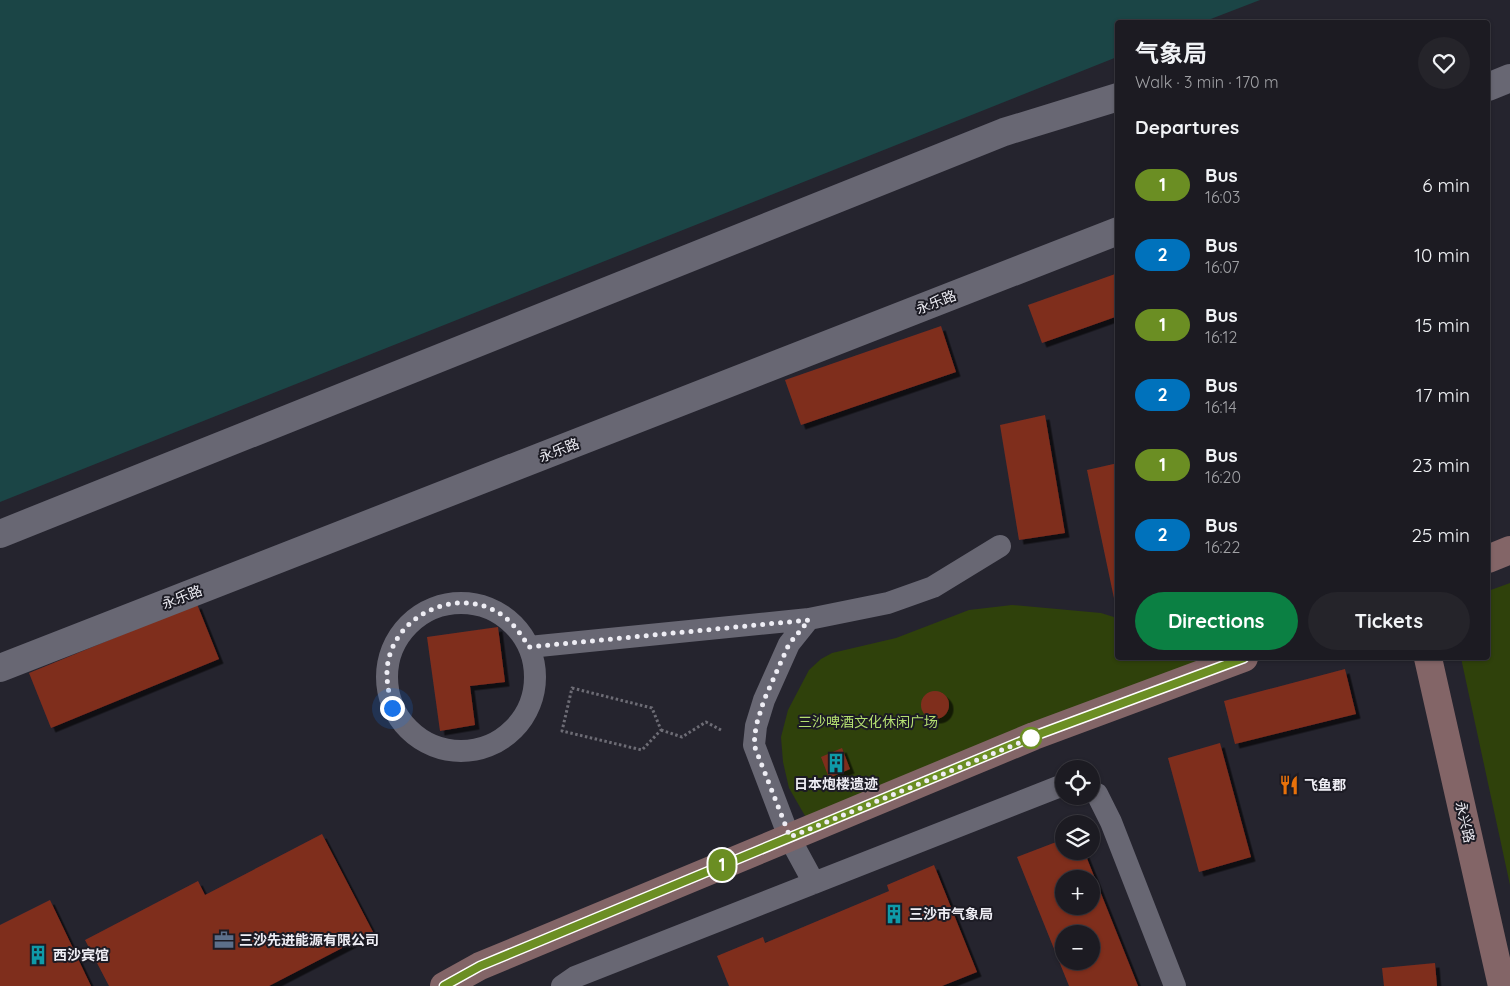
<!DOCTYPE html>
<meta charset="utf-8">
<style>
body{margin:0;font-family:Quicksand,"Noto Sans SC",sans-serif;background:#25242a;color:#f1f3f6;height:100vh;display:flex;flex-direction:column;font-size:19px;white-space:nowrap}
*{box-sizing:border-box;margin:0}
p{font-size:16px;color:#a0a1a5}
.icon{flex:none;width:28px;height:28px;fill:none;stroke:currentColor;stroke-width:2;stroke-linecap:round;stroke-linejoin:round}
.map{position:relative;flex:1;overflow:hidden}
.sheet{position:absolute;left:1115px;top:20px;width:375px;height:640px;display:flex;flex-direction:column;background:#1c1b22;border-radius:5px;box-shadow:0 1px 4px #0004,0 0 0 1px #3a3940}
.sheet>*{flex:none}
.badge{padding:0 10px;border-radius:16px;font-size:18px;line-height:32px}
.tools{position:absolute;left:1055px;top:760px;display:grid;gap:10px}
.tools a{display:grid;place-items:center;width:45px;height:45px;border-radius:50%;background:#1c1b22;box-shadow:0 1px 4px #0004,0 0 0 1px #3a3940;font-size:25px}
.you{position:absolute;width:25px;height:25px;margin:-12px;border:4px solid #fff;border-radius:50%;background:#1a73e8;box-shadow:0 0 0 8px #1a73e833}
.map>.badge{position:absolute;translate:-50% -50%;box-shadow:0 0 0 2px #fff}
h2{padding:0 20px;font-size:19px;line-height:45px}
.round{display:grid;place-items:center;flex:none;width:52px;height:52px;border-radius:26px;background:#25242a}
.summary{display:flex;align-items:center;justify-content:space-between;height:85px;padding:0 20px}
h1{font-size:24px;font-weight:700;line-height:38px}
.button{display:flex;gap:10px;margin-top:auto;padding:10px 20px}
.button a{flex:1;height:58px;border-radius:30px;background:#0b8043;color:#fff;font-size:20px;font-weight:700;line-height:58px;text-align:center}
.button a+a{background:#25242a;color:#f1f3f6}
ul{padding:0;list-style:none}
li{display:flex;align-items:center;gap:15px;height:70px;padding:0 20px}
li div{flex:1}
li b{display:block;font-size:19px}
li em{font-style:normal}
li .badge{min-width:55px;font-weight:700;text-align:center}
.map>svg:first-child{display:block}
.green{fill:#2f410b}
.water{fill:#1b4546}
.building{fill:#7f2d1f;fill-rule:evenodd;filter:url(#shadow)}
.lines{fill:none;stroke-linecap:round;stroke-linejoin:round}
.path{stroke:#6d6c75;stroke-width:3;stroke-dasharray:2.5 2.5;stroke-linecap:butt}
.lane{stroke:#686773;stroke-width:22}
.street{stroke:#686773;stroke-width:28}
.secondary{stroke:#836567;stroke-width:28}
.line-casing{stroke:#fff;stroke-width:11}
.line{stroke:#6b8e23;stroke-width:8}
.walk{stroke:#eeedf4;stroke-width:5;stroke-dasharray:0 9}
.stop-dot{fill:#fff;stroke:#6b8e23;stroke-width:2.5}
.labels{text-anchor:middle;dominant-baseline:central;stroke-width:4;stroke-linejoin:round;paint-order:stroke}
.street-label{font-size:14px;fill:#eeedf4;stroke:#1c1b24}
.park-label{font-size:14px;fill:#b4df71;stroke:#1c1b24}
.poi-label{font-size:14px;font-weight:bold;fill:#eeedf4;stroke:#1c1b24;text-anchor:start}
</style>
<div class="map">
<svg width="1510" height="986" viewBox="0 0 1510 986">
<defs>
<filter id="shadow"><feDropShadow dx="4.5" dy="4.5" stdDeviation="0" flood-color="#0009"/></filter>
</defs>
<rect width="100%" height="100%" fill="#25242e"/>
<path class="green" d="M1510,583v302l-49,-227h27v-67z
M1012,605l89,8 16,5 1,40h118l-424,170 -23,-40 -6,-26 -2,-25 7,-27 21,-40 12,-11 11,-6 64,-15 73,-28z"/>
<path class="water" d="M0,0h1260l-57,22h-85l-1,35 -1117,445z"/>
<path class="building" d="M1118,273v43l-76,27 -14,-38z
M941,326l15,46 -155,53 -16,-45z
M1045,415l20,118 -46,7 -19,-115z
M1118,463v139l-3,1 -28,-133z
M197,604l22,55 -168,69 -22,-55z
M498,627l7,55 -35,4 5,39 -35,6 -13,-94z
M1345,669l11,45 -121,30 -11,-43z
M921 705a14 14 0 1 1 28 0a14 14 0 1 1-28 0Z
M1220,743l31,114 -52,15 -31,-114z
M842,748l8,21 -21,9 -8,-21z
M322,834l51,98 -104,54h-160l-24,-46 113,-59 7,14z
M1064,839v12h20l54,135h-69l-52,-129zM1064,879h27v27h-27zM1064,934h27v27h-27z
M934,865l43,107 -35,14h-213l-12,-30 46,-19 2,6 124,-52 -2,-6z
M50,900l41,86h-91v-61z
M1435,963l2,23h-53l-2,-18z"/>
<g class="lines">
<path class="path" d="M572,688l80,20 9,22 -19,20 -80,-19z
M661,730l21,7 24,-15 15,8"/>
<path class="lane" d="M387 677a74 74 0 1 1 148 0a74 74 0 1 1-148 0Z
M809,619l-20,25 -25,56 -8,26 -2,19 35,92 25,46
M529,647l280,-28 79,-16 45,-16 67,-41
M1091,792l6,2 14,28 64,164
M562,986l13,-9 483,-190h6"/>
<path class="street" d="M1488,87l22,-9
M0,534l1004,-402 114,-35
M0,668l1118,-437"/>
<path class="secondary" d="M1488,559l22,-9
M1428,658l74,328
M444,986l36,-20 554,-230 210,-78"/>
</g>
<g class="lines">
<defs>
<path id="line" d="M444,986l36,-20 554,-230 210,-78"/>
</defs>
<use href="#line" class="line-casing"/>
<use href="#line" class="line"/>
<path class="walk" d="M392,708c-3,-16 -7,-30 -4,-46 9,-48 69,-75 111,-49 13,8 22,21 30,34l280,-27 -20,24 -25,56 -8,26 -2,19 36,92 241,-99"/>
</g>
<defs>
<symbol id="building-bare" viewBox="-9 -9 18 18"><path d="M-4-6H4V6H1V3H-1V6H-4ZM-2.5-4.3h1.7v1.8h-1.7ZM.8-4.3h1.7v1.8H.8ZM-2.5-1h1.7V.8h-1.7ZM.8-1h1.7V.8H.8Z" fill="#0f9aa8" stroke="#1c1b24" stroke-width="2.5" paint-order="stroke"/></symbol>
<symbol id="restaurant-bare" viewBox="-9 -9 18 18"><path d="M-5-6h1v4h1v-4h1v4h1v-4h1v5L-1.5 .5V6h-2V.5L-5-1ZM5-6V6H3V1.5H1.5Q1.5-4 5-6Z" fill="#e8710a" stroke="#1c1b24" stroke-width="2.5" paint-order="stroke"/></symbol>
<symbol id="office-bare" viewBox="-9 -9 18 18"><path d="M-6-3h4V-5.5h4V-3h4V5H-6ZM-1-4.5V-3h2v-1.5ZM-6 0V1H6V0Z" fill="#5c6f8a" stroke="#1c1b24" stroke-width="2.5" paint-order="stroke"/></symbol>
</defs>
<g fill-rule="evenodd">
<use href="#building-bare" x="822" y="749" width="28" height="28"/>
<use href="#restaurant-bare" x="1275" y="771" width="28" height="28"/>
<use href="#building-bare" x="880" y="900" width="28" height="28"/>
<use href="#office-bare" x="210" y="926" width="28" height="28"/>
<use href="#building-bare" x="24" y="941" width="28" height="28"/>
</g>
<circle class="stop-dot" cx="1031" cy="738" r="10"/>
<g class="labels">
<g class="street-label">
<text transform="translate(936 302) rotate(-21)">永乐路</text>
<text transform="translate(559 450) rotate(-21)">永乐路</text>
<text transform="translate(182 597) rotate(-21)">永乐路</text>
<text transform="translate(1465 822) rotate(77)">永兴路</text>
</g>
<g class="park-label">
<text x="868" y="722">三沙啤酒文化休闲广场</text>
</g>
<g class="poi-label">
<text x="836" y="784" text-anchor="middle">日本炮楼遗迹</text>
<text x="1304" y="785">飞鱼郡</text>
<text x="909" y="914">三沙市气象局</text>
<text x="239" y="940">三沙先进能源有限公司</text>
<text x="53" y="955">西沙宾馆</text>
</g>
</g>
</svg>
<div class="tools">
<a><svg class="icon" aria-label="locate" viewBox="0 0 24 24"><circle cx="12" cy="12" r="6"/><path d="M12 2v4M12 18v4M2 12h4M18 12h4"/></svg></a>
<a><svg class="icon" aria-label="layers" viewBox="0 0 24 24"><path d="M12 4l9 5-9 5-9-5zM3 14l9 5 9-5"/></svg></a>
<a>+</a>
<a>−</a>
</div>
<div class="you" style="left:392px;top:708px"></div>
<b class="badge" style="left:722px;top:865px;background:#6b8e23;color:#fff">1</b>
<section class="sheet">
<div class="summary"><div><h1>气象局</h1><p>Walk · 3 min · 170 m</p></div><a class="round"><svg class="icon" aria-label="heart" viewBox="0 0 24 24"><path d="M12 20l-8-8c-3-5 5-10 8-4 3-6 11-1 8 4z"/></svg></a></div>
<h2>Departures</h2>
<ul>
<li><span class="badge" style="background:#6b8e23;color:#fff">1</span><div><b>Bus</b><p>16:03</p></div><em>6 min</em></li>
<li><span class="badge" style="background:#0072bc;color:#fff">2</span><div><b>Bus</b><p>16:07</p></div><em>10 min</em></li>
<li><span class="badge" style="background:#6b8e23;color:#fff">1</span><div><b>Bus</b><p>16:12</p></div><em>15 min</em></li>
<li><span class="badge" style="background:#0072bc;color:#fff">2</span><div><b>Bus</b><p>16:14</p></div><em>17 min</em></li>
<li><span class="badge" style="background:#6b8e23;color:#fff">1</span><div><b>Bus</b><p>16:20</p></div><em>23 min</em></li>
<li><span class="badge" style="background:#0072bc;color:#fff">2</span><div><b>Bus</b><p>16:22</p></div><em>25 min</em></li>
</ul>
<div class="button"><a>Directions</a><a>Tickets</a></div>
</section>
</div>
